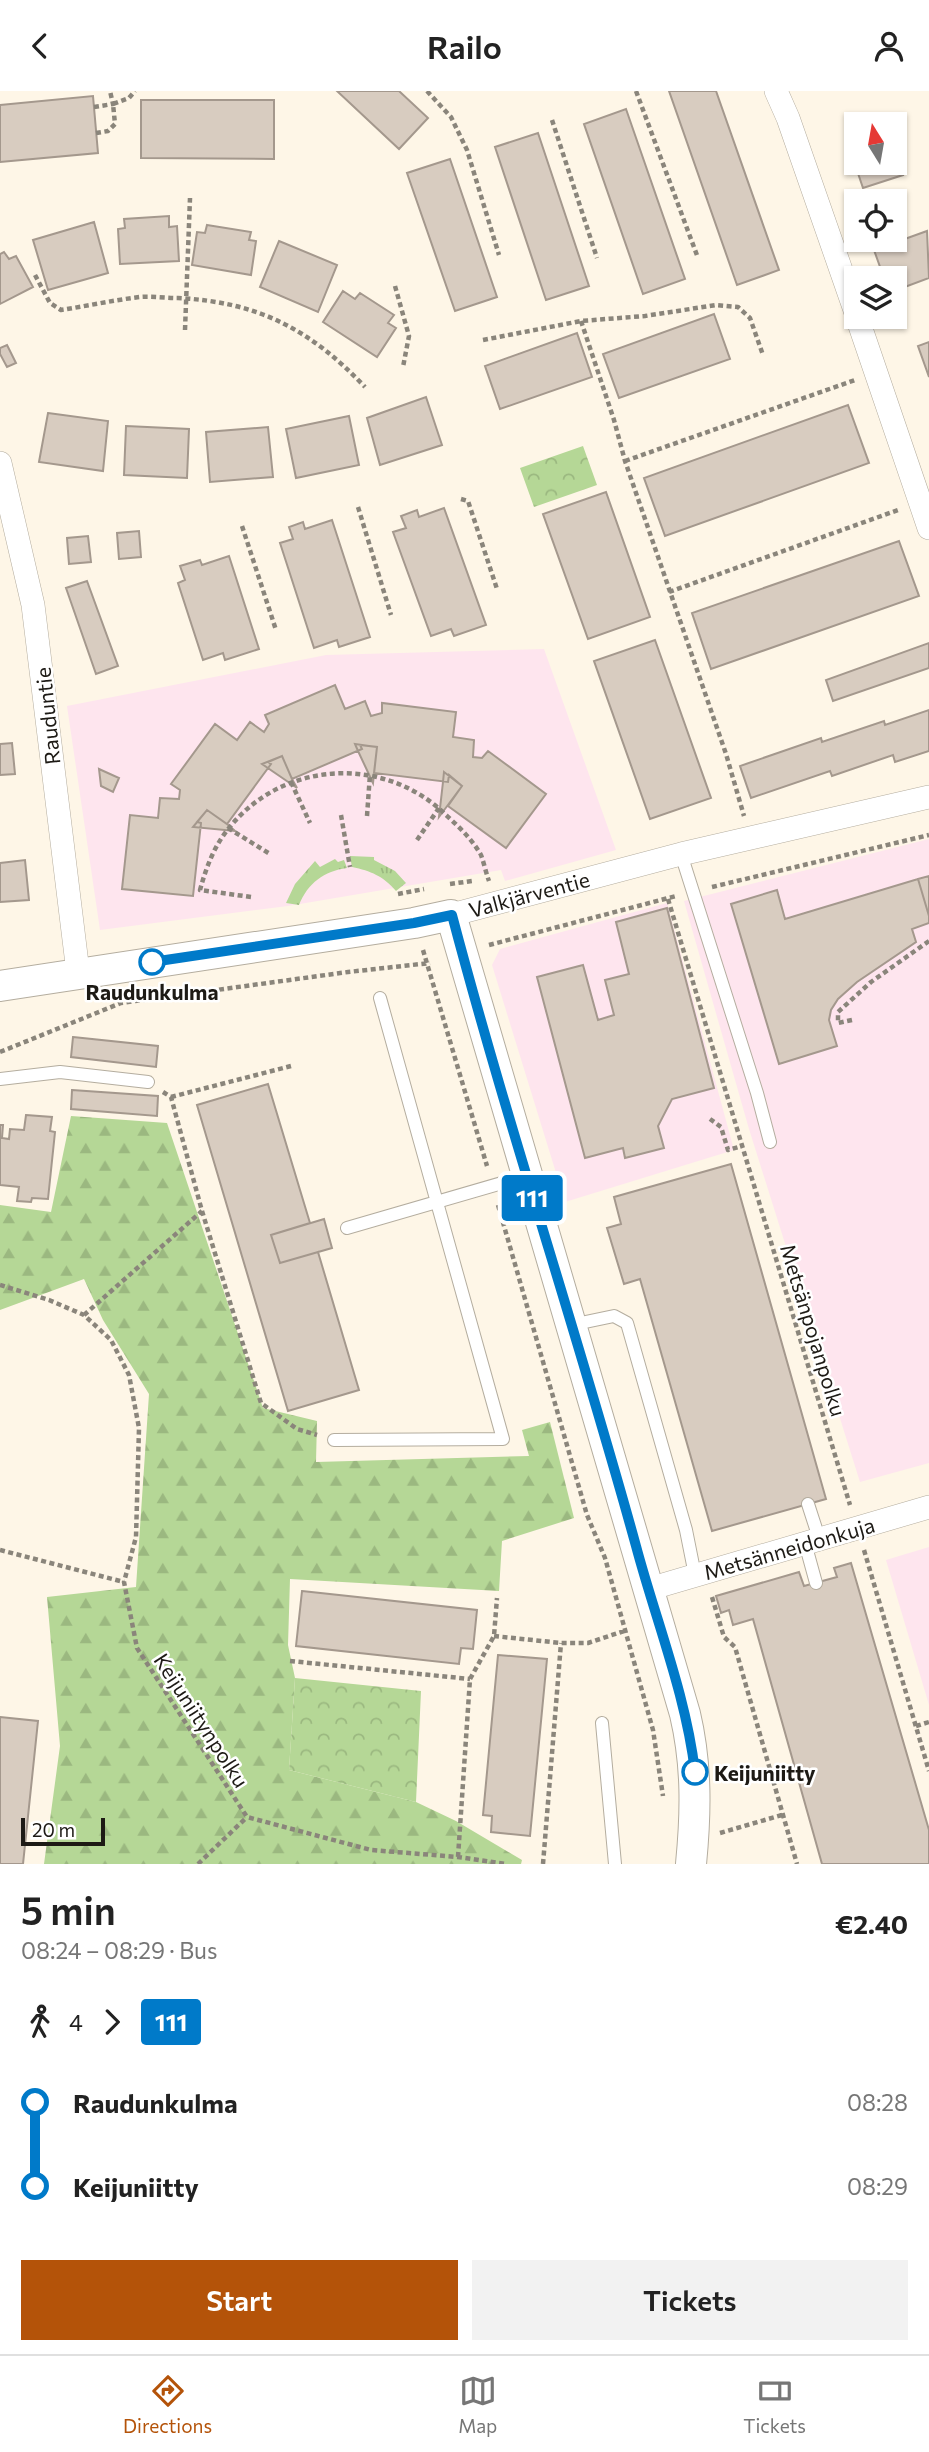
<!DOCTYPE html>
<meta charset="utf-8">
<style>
body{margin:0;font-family:Commissioner,sans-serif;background:#f2f2f2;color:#222;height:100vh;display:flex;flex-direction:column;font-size:26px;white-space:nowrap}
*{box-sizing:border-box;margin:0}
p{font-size:23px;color:#767676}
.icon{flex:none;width:38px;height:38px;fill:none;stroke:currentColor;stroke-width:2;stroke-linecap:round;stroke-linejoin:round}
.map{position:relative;height:1773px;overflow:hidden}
.panel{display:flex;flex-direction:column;background:#fff;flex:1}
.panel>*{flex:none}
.badge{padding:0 14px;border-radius:5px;font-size:24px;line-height:46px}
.needle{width:46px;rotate:349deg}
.buttons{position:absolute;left:844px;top:21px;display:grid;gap:14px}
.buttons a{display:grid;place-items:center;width:63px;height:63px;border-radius:0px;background:#fff;box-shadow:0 2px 5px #0004;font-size:35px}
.scale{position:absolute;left:21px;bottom:18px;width:84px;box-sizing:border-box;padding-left:7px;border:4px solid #1d1a15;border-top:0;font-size:19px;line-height:24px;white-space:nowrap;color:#1d1a15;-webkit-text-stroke:5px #fff;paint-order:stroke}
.map>.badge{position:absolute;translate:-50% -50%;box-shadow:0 0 0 4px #fff}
.legs{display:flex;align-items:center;gap:10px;height:77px;padding:0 21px;font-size:23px}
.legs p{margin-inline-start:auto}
.headline{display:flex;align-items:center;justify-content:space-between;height:119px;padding:0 21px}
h1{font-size:38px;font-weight:600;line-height:52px}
.button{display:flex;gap:14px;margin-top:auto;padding:14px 21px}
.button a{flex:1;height:80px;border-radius:0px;background:#b45309;color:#fff;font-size:28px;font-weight:600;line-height:80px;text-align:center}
.button a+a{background:#f2f2f2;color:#222}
ul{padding:0 21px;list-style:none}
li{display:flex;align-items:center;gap:24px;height:84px;font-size:26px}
li i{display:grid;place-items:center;width:10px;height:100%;margin:0 9px;background:currentColor}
li i::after{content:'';width:18px;height:18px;margin:-9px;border:5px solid;border-radius:50%;background:#fff}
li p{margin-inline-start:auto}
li:first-child i{background:linear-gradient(#0000 50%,currentColor 0)}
li:last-child i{background:linear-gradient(currentColor 50%,#0000 0)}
header{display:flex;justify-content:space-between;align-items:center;height:91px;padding:0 21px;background:#fff;font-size:32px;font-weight:600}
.tab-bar{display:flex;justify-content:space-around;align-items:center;height:98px;border-top:2px solid #e0e0e0;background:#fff;font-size:19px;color:#767676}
.tab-bar a{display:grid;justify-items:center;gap:4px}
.tab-bar .active{color:#b45309}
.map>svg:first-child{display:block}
.commercial{fill:#fee5ee}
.grass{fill:url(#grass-tufts)}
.forest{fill:url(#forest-firs)}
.park{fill:url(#park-crowns)}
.building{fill:#d8ccc0;stroke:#a4988d;stroke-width:2}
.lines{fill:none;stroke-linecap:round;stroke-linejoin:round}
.service-casing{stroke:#b4ad9f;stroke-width:14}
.minor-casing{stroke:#b4ad9f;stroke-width:24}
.tertiary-casing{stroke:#b4ad9f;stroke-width:32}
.path{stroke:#8a857b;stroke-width:4.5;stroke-dasharray:5 3.5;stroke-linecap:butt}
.service{stroke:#fff;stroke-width:12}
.minor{stroke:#fff;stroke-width:23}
.tertiary{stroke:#fff;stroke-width:30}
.line-1-casing{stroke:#fff;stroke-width:16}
.line-1{stroke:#007ac9;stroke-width:10}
.stop-1-dot{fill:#fff;stroke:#007ac9;stroke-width:3.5}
.labels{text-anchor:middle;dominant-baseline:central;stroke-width:5;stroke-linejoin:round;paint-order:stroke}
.street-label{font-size:21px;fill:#1d1a15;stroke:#fff}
.stop-label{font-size:21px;font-weight:bold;fill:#1d1a15;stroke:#fff}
</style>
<header><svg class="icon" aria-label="back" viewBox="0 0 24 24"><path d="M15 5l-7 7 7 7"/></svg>Railo<svg class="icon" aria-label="person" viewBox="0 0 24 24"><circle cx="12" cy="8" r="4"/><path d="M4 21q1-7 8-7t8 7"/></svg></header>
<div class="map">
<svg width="929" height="1773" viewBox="0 0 929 1773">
<defs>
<pattern id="grass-tufts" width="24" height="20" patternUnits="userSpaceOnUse" patternTransform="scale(1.75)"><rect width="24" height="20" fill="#b5d796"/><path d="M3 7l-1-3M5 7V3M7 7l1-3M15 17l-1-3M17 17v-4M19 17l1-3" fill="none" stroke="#9bb880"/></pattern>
<pattern id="forest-firs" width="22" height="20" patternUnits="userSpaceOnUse" patternTransform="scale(1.75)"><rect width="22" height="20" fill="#b5d796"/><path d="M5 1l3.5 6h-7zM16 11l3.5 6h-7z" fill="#9bb880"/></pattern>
<pattern id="park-crowns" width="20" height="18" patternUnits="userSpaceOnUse" patternTransform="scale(1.75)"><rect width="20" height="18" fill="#b5d796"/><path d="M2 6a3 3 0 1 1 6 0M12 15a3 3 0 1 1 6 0" fill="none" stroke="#9bb880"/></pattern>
</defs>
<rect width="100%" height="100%" fill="#fef6e7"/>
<path class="commercial" d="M544,558l72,201 -111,31 -4,-11 -213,36 -188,24 -33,-224 259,-51z
M929,748v624l-69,19 -111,-353 -65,-228z
M667,812l67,247 -169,52 -73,-237 8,-16z
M929,1456v158l-43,-145z"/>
<path class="grass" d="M350,765l24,1v3l21,11 11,12 -10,8c-13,-15 -25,-20 -44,-24z
M335,768l3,3 6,-2 3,8c-23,3 -39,15 -48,37l-13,-2 9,-19 20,-23 5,6z"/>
<path class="forest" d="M71,1025l96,7 96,285 54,13 -1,41 213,-6 -7,-26 28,-8 24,96 -72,23 -3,50 -209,-12 -2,66 7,33 -6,92 127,32 40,19 66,39 -1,4h-477l16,-118 -13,-149 89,-10 13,-193 -46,-74 -19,-41 -84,31v-105l51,7z"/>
<path class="park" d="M583,355l14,39 -63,22 -14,-39z
M295,1587l126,13 -5,111 -127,-32z"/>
<path class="building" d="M337,0h62l29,27 -29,31z
M669,0h47l63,179 -42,15z
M93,5l5,57 -98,9v-57z
M141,9h133v59l-133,-1z
M626,18l59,170 -42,15 -59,-170z
M538,42l51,153 -43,14 -51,-153z
M856,47v25h38v-13l9,25 -40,13 -16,-47z
M450,68l47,138 -42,14 -48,-138z
M169,125v11l8,-1 2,35 -59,3 -2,-35 7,-1 -1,-9z
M94,131l14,51 -60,17 -15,-50z
M207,134l44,7 -2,8 7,1 -5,34 -59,-10 5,-33 8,1z
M927,140l2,47 -35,13v-13h-10l-10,-28z
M279,150l58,24 -19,47 -58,-25z
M4,161l5,7 7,-3 17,31 -33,17v-50z
M343,200l12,8 5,-6 34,22 -6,8 8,5 -19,29 -54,-35z
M714,223l16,45 -111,39 -16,-44z
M577,242l15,44 -92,32 -15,-43z
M929,251v35l-11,-31z
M7,254l9,18 -9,4 -7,-13v-6z
M426,306l16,48 -62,20 -13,-47z
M848,314l21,58 -204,73 -21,-58z
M48,322l60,8 -5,50 -64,-9z
M349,325l10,49 -63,13 -10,-49z
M126,335l63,3 -2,49 -63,-3z
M268,336l5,50 -63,5 -4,-50z
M606,401l44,125 -62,22 -45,-125z
M444,417l42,117 -32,11 -3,-7 -20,7 -38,-104 13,-4 -5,-12 16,-6 2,7z
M332,429l38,117 -31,10 -2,-7 -23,8 -34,-105 13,-4 -4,-12 14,-5 2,7z
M139,440l2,26 -22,2 -2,-26z
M88,445l3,26 -22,2 -2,-26z
M899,450l20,55 -208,73 -19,-56z
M229,465l30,93 -34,11 -2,-7 -20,7 -25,-77 7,-3 -5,-14 20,-6 2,5z
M87,490l31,85 -22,8 -30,-86z
M655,549l56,158 -61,21 -56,-158z
M929,552v25l-96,33 -7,-21z
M335,594l10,24 20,-8 6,15 11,-3v-10l74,9 -3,25 21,3 -1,17 9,1 6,-7 58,43 -40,54 -58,-42 14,-20 -13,-11 -1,7 -74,-9 3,-26 -17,-2 2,4 -70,30 -10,-23 -14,6 3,2 -44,60 -20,-14 -10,12 4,1 -8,73 -71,-7 8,-74 28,3 2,-20 19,1 1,-9 -9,-6 44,-60 22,16 13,-18 14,10 5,-8 -4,-9z
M929,619v41l-34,11 -2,-7 -61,21 -2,-5 -79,27 -11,-32 81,-28 1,4 62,-21 1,4z
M12,652l3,31 -15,1v-31z
M355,653l22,3 -4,36 -15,-32z
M282,665l10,23 5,9 -35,-24z
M99,678l20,9 -6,14 -12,-6z
M444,681l18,14 -23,31 4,-35z
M207,719l20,14 8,7 -42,-4z
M25,769l4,40 -29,2v-39z
M929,785v40l-11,-37z
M918,788l11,37v7l-17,6 4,13 -59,40 -19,17 -7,11 -2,10 8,26 -58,18 -48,-160 46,-14 8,29z
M667,817l47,180 -42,11 -14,27 6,22 -39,10 -2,-10 -38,10 -48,-181 46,-12 15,55 16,-5 -9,-35 24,-6 -13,-52z
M73,946l85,9 -2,21 -85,-10z
M268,993l42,139 -39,12 9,28 38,-11 41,138 -71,21 -91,-306z
M72,999l86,6 -1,20 -86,-7z
M26,1024l26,2 -2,14 5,1 -7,67 -16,-1 -1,4 -14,-1 2,-14 -19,-2v-60h3l-1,13 7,1 1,-10 14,1z
M731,1073l95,335 -114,32 -72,-252 -16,5 -17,-56 14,-4 -7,-27z
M324,1128l8,29 -52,15 -9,-28z
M851,1472l78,267v34h-107l-69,-245 -20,6 -4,-15 -8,3 -5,-17 83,-24 5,14 33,-9 -3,-9z
M302,1500l175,19 -4,39 -12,-1 -2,16 -163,-18z
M498,1564l49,4 -17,177 -39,-4 1,-16 -9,-1z
M0,1626l38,4 -15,143h-23z"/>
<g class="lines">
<defs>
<path id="service" d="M681,763l76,239 13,49
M0,988l60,-7 88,10
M347,1137l179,-52
M571,1234l43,-9 13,7 59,207 9,45
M334,1349l169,-1 -123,-441
M808,1413l11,34
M805,1452l11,40
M602,1632l13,141"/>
<path id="minor" d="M776,0l12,27 68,195
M857,226l72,211
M0,372l33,142 45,367
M451,824l230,-61 248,-57
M649,1498l280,-82"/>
<path id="tertiary" d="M0,895l414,-63 37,-8 234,799c12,51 11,99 6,150"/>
</defs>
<use href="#service" class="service-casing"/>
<use href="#minor" class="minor-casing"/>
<use href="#tertiary" class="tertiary-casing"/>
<path class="path" d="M427,0l24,26 16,33 32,105
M636,0l62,167
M94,16l19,-3 -3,-13
M552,29l45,138
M96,42l12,-2 7,-7 -2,-20 16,-6 6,-7
M35,184l15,28 11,7c26,-4 53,-10 79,-13 13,-1 26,1 38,1 80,4 132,31 187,89
M395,195l14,50 -6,31
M581,230l33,99 11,41 101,293 18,62
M185,239l5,-132
M483,249l98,-19 64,-5 71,-11 22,2 12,11 13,37
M625,370l230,-81
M461,408l7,2 29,88
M358,416l33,108
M242,435l34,104
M669,501l229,-82
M291,691l19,41
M341,724l9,52
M367,725l3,-42
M228,737l42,26
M417,749l22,-32
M450,793l22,-3
M712,796l217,-52
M398,803l26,-5
M251,806l-51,-7c6,-22 14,-44 29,-62 54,-68 156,-73 217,-13 13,12 26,24 35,40 3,8 5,18 8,26
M668,808l182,606
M489,854l187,-49
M423,859l64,216
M852,929l-14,3v-11l33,-30 58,-41
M0,961l121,-49 227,-31 82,-9
M163,1001l8,5 31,114 59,192 36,26 20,6
M171,1006l120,-31
M710,1028l11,8 7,23 14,-4
M498,1114l89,310 18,43 48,172 10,66
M0,1194l49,15 35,15 27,25 18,35 10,53 -3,109 -12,45 13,66 110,169 124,33 87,7 48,7
M84,1224l118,-104
M0,1459l124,32
M864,1459l65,221
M712,1506l12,40 11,10 62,217
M494,1545l67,7h27l36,-12
M290,1570l180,18
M916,1635l13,-4
M720,1742l62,-18
M458,1766l12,-178 24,-43 3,-38
M198,1773l49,-47
M543,1773l18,-221"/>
<use href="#service" class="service"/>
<use href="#minor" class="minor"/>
<use href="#tertiary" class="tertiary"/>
</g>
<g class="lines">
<defs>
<path id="line-1" d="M152,871l262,-39 38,-8c56,212 126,420 184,631 20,75 50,149 59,226"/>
</defs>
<use href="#line-1" class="line-1-casing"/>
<use href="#line-1" class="line-1"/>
</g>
<g class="stop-1-dot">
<circle cx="152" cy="871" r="12"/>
<circle cx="695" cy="1681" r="12"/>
</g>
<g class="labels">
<g class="street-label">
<text transform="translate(47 625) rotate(-96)">Rauduntie</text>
<text transform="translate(529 803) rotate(-15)">Valkjärventie</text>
<text transform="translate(814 1239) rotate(73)">Metsänpojanpolku</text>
<text transform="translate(789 1457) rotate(-16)">Metsänneidonkuja</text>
<text transform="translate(202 1629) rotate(57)">Keijuniitynpolku</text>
</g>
<g class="stop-label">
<text x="152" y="900">Raudunkulma</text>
<text x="714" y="1681" text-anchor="start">Keijuniitty</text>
</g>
</g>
</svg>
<div class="buttons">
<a><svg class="needle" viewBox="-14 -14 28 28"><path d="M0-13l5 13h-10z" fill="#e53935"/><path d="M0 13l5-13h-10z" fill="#767676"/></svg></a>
<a><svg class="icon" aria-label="locate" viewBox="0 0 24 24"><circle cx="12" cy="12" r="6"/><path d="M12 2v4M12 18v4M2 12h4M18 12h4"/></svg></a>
<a><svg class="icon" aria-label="layers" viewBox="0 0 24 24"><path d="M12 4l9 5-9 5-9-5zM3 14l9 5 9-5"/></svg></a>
</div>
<div class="scale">20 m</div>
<b class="badge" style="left:532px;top:1107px;background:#007ac9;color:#fff">111</b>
</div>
<section class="panel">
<div class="headline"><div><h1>5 min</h1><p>08:24 – 08:29 · Bus</p></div><b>€2.40</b></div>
<div class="legs"><svg class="icon" aria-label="walk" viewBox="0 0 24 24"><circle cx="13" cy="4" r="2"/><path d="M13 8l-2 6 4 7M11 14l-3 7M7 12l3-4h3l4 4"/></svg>4<svg class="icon" aria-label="forward" viewBox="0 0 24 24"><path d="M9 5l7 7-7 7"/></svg><b class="badge" style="background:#007ac9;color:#fff">111</b></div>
<ul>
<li><i style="color:#007ac9"></i><b>Raudunkulma</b><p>08:28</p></li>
<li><i style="color:#007ac9"></i><b>Keijuniitty</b><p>08:29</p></li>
</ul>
<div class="button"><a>Start</a><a>Tickets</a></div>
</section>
<nav class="tab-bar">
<a class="active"><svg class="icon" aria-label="directions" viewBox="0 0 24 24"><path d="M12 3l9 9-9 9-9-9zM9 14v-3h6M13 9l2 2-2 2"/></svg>Directions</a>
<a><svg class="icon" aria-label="map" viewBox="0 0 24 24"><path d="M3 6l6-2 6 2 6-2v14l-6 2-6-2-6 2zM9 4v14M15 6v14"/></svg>Map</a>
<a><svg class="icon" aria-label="tickets" viewBox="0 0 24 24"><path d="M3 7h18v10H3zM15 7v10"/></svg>Tickets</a>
</nav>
